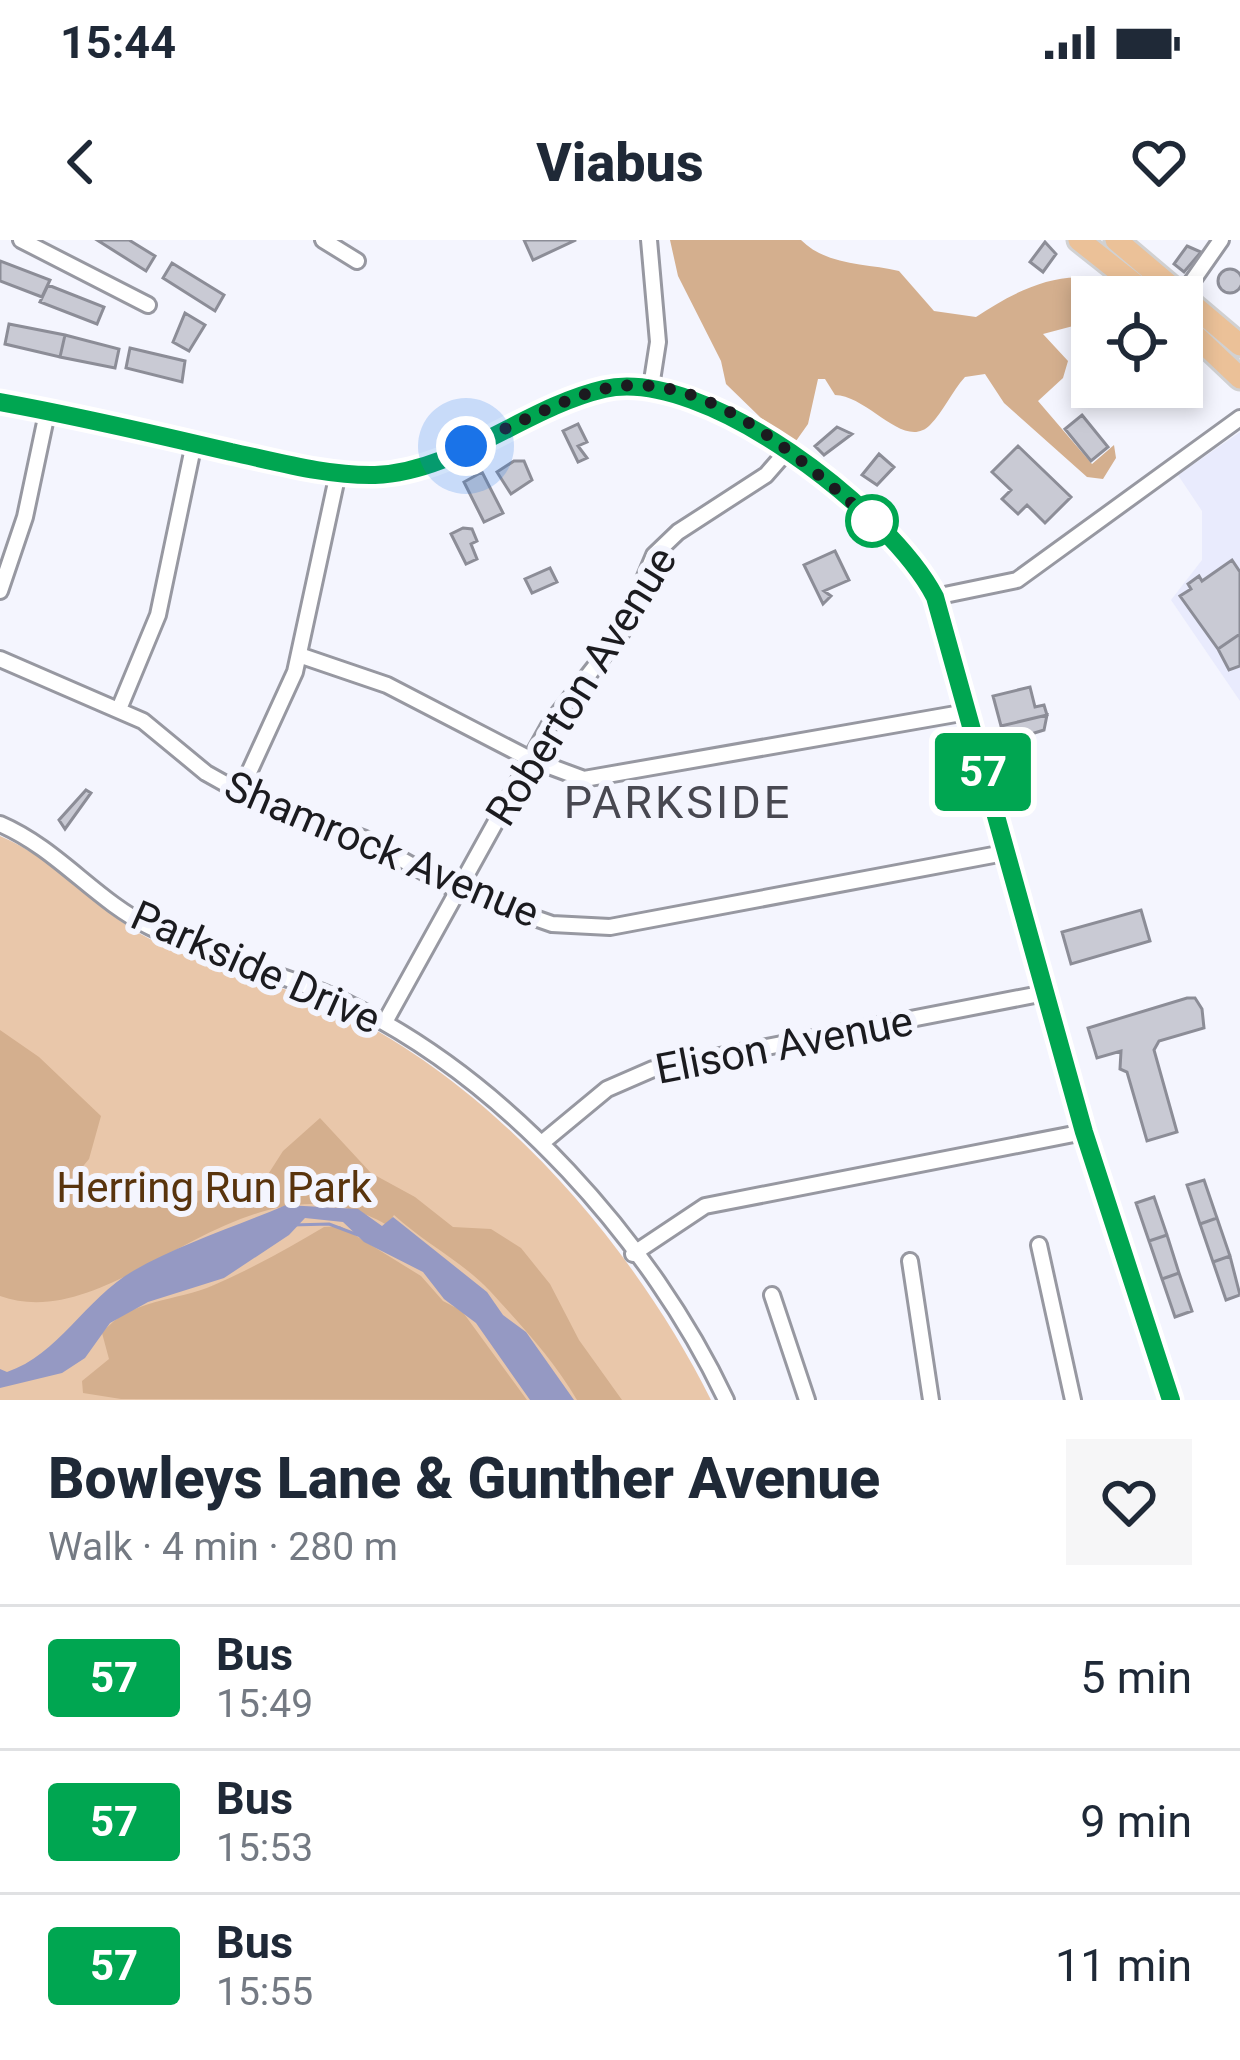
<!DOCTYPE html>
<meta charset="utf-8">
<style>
body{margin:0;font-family:Roboto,sans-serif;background:#f6f6f7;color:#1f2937;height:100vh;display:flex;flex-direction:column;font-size:45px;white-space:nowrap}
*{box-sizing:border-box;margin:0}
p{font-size:39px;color:#747a83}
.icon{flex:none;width:66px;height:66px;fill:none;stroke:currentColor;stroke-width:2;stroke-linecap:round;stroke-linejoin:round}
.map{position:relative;height:1160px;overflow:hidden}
.drawer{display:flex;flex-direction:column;background:#fff;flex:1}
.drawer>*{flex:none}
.badge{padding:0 24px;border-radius:9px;font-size:42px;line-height:78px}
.fabs{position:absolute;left:1071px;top:36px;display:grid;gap:24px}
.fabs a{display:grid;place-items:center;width:132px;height:132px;border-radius:0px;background:#fff;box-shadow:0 6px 18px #0003;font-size:60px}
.you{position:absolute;width:60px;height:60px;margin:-30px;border:9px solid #fff;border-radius:50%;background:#1a73e8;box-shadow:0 0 0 18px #1a73e833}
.map>.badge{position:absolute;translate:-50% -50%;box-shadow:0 0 0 6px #fff}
.round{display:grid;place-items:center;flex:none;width:126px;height:126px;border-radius:0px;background:#f6f6f7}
.overview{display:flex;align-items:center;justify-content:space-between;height:204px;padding:0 48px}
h1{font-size:57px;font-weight:800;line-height:90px}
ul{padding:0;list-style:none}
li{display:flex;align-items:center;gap:36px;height:144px;padding:0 48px;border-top:3px solid #e0e1e3}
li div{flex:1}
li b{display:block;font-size:45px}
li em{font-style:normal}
li .badge{min-width:132px;font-weight:700;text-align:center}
.status{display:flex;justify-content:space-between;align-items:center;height:84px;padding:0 60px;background:#fff;direction:ltr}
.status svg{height:33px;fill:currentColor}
header{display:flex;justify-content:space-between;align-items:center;height:156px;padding:0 48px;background:#fff;font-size:54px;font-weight:800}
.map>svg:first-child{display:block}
.built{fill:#e9ebfd}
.green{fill:#e9c7aa}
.forest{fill:#d4af8e}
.water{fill:#9599c3}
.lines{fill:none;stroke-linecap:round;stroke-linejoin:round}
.stream{stroke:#9599c3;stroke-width:3}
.building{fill:#c9cad4;stroke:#8c8d97;stroke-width:3}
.minor-casing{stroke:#9798a1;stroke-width:20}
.primary-casing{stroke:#d1d1d2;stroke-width:27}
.minor{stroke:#fff;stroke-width:14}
.primary{stroke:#ebc198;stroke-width:21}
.line-casing{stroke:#fff;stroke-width:27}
.line{stroke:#00a651;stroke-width:18}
.walk{stroke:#1b1b1f;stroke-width:12;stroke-dasharray:0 21.6}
.stop-dot{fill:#fff;stroke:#00a651;stroke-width:6}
.labels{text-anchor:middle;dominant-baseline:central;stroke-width:12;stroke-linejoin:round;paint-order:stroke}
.street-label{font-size:42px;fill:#1b1b1f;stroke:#f4f5fe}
.park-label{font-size:42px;fill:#59340d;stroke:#f4f5fe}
.neighbourhood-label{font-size:45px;letter-spacing:3px;fill:#484851;stroke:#f4f5fe}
</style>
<div class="status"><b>15:44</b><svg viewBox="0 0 49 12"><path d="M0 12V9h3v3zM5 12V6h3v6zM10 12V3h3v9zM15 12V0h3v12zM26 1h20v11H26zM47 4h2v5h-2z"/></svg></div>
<header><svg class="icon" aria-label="back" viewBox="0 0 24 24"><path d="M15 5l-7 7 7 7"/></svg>Viabus<svg class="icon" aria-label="heart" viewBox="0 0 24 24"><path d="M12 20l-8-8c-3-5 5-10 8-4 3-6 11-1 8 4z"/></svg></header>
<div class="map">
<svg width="1240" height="1160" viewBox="0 0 1240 1160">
<rect width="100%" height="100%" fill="#f4f5fe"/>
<path class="built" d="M1240,192v269l-69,-101 31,-40v-49l-24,-36z"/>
<path class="green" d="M0,596c57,23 95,75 150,103 62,32 133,44 196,75 155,78 288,232 365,386h-711z"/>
<path class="forest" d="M670,0h131c26,26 65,23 98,31l35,40 42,6c43,-29 106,-61 152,-20h-36v24l-49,13 25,27 -5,17 -25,23 54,63 22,-19 2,13 -13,21 -16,-2 -83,-74 -19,-29 -20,3c-13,14 -21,34 -35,48 -26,26 -61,-29 -95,-30l-10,-16h-7l-10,45 -12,17 -35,-23 -35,-34 -5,-23 -43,-85z
M0,790l39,27 62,59 -12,43 -14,17 64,19 27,2 36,-7 42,8 14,-8 25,-39 37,-33 51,55 44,24 38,30 38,2 30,19 29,36 29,56 43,60h-45c-24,-41 -56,-75 -87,-109 -27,-29 -67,-49 -96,-76l-7,10c-143,-84 -267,114 -387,71z
M340,986l81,50 22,25 19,10 65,89 -406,-1 -38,-6 -1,-12 27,-22 -7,-26c29,-35 74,-31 112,-48 37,-16 75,-37 110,-58z"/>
<path class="water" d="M286,965l72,4 24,17 11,-9 94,75 16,23 23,17 48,68h-44l-54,-77 -32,-24 -21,-27 -59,-30 -21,-20 -38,-4 -16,17 -65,43 -76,24 -38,21 -25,35 -23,15 -62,15v-19l7,3c51,-17 78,-73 126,-101 47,-27 102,-44 153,-66z"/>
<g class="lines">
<path class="stream" d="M292,985l37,-1 29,11"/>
</g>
<path class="building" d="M97,0h32l26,16 -9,15z
M524,0h52l-43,20z
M1045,2l11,12 -13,18 -13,-10z
M1187,6l14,6 -17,20 -10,-8z
M0,21l50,19 -8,17 -42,-16z
M172,23l52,32 -9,16 -52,-33z
M1218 41a12 12 0 1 1 24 0a12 12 0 1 1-24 0Z
M48,45l56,22 -7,17 -57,-22z
M185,73l20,12 -16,26 -16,-9z
M9,84l56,11 -5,22 -55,-13z
M65,95l54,14 -4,19 -55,-11z
M130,108l55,13 -3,21 -56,-14z
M1082,175l26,32 -17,14 -26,-32z
M578,184l9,18 -9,4 9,12 -9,4 -15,-31z
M837,187l15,7 -28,21 -9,-9z
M1018,206l53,51 -26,26 -18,-18 -9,9 -16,-15 9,-9 -19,-18z
M879,214l15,13 -17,18 -15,-10z
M514,221h10l8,19 -21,14 -14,-22z
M482,232l21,41 -19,9 -20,-40z
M463,288l9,1 5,12 -6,3 6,15 -11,5 -15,-30z
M835,311l14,29 -25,11 7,5 -8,8 -19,-39z
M1232,320l8,12v62l-22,15 -38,-53 11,-7 -3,-5 11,-8 3,5z
M550,328l7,14 -25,11 -7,-14z
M1240,394v32l-11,4 -11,-21z
M1030,447l5,20 9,-2 3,10 -46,11 -8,-30z
M1047,475l-3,15 -39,12 -4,-16z
M86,550l5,3 -26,36 -6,-9z
M1141,670l9,31 -79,23 -9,-32z
M1187,758h8l7,11 2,19 -45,13 -5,9 23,82 -30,9 -20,-69 -7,-3 1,-18 -24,7 -9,-30z
M1204,940l13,38 -17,6 -13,-39z
M1154,957l13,38 -18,6 -13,-38z
M1217,978l13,38 -17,6 -13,-38z
M1167,995l12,38 -17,6 -13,-38z
M1230,1016l10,39 -14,5 -13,-38z
M1179,1033l13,38 -17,6 -13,-38z"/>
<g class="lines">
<defs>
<path id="minor" d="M21,0l127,65
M323,0l34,21
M649,0l9,102 -7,45
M1184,53l37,-53
M0,162c74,14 149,31 222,48 50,11 102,26 153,25 81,-3 151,-67 229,-86 99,-23 288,124 331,208l149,535 87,268
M0,351l25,-74 22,-104
M935,357l82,-17 223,-162
M299,415l88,30 143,74 54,20 383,-67
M0,419l143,62 63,52 34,19 123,46 95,53 94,33 58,3 394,-74
M119,469l39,-94 36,-172
M240,552l55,-120 43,-199
M0,584c58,25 95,76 150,103 63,32 133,45 197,76 159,77 304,238 379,397
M385,782l165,-298 72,-92 32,-77 24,-23 88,-57 20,-23
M543,902l64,-53 46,-20 392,-76
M1039,1005l34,155
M633,1014l72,-48 379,-74
M910,1021l21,139
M772,1055l35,105"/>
<path id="primary" d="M1079,0l72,57
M1116,0l124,105
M1182,83l58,55"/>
</defs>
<use href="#minor" class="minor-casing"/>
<use href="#primary" class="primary-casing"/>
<use href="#minor" class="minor"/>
<use href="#primary" class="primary"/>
</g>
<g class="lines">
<defs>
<path id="line" d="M0,162c77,14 155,32 231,50 47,10 96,24 144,23 81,-3 151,-68 229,-86 100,-23 287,123 331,208l149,535 87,268"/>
</defs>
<use href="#line" class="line-casing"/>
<use href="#line" class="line"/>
<path class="walk" d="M466,206c45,-18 90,-45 137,-57 107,-25 206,80 280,141l-11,-9"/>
</g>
<circle class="stop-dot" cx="872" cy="281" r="24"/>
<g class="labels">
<g class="street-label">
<text transform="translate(581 446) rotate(-58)">Roberton Avenue</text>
<text transform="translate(382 609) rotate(23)">Shamrock Avenue</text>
<text transform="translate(256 727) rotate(24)">Parkside Drive</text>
<text transform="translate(784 805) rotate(-11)">Elison Avenue</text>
</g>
<g class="park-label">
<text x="214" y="947">Herring Run Park</text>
</g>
<g class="neighbourhood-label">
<text x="678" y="562">PARKSIDE</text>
</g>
</g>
</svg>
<div class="fabs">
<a><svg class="icon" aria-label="locate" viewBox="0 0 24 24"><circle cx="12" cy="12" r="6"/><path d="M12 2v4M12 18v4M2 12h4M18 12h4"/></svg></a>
</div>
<div class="you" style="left:466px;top:206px"></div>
<b class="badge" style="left:983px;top:532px;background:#00a651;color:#fff">57</b>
</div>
<section class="drawer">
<div class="overview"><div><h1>Bowleys Lane &amp; Gunther Avenue</h1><p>Walk · 4 min · 280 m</p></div><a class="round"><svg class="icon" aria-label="heart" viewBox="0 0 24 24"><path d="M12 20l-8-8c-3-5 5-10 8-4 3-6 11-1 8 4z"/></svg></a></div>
<ul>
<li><span class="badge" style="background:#00a651;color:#fff">57</span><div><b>Bus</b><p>15:49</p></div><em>5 min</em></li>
<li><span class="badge" style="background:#00a651;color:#fff">57</span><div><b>Bus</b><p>15:53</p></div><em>9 min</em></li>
<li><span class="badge" style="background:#00a651;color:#fff">57</span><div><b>Bus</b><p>15:55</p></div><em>11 min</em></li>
</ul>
</section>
